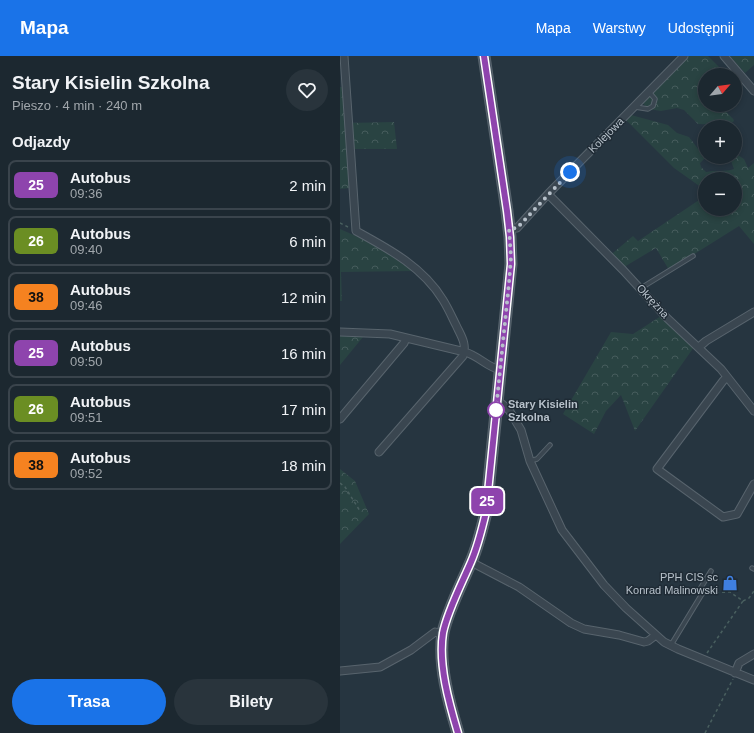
<!DOCTYPE html>
<html lang="pl">
<meta charset="utf-8">
<style>
body{margin:0;font-family:Helvetica,sans-serif;background:#29343c;color:#f1f3f6;height:100vh;display:flex;flex-direction:column;font-size:15px;white-space:nowrap}
*{box-sizing:border-box;margin:0}
p{font-size:13px;color:#a0a6ab}
.icon{flex:none;width:22px;height:22px;fill:none;stroke:currentColor;stroke-width:2;stroke-linecap:round;stroke-linejoin:round}
.map{position:relative;flex:1;overflow:hidden}
.drawer{display:flex;flex-direction:column;background:#1c2830;width:340px}
.drawer>*{flex:none}
.badge{padding:0 8px;border-radius:6px;font-size:14px;line-height:26px}
.needle{width:26px;rotate:62deg}
.tools{position:absolute;left:358px;top:12px;display:grid;gap:8px}
.tools a{display:grid;place-items:center;width:44px;height:44px;border-radius:50%;background:#1c2830;box-shadow:0 2px 6px #0003,0 0 0 1px #3a444c;font-size:20px}
.you{position:absolute;width:20px;height:20px;margin:-10px;border:3px solid #fff;border-radius:50%;background:#1a73e8;box-shadow:0 0 0 6px #1a73e833}
.map>.badge{position:absolute;translate:-50% -50%;box-shadow:0 0 0 2px #fff}
h2{padding:0 12px;font-size:15px;line-height:36px}
.round{display:grid;place-items:center;flex:none;width:42px;height:42px;border-radius:21px;background:#29343c}
.head{display:flex;align-items:center;justify-content:space-between;height:68px;padding:0 12px}
h1{font-size:19px;font-weight:700;line-height:30px}
.cta{display:flex;gap:8px;margin-top:auto;padding:8px 12px}
.cta a{flex:1;height:46px;border-radius:24px;background:#1a73e8;color:#fff;font-size:16px;font-weight:700;line-height:46px;text-align:center}
.cta a+a{background:#29343c;color:#f1f3f6}
ul{padding:0;list-style:none}
li{display:flex;align-items:center;gap:12px;height:50px;margin:0 8px 6px;padding:0 4px;border:2px solid #3a444c;border-radius:8px}
li div{flex:1}
li b{display:block;font-size:15px}
li em{font-style:normal}
li .badge{min-width:44px;font-weight:700;text-align:center}
header{display:flex;align-items:center;gap:24px;box-sizing:border-box;height:56px;padding:0 20px;background:#1a73e8;color:#fff}
header strong{font-size:19px}
nav{display:flex;gap:22px;margin-inline-start:auto;font-size:14px}
main{display:flex;flex:1;min-height:0}
.map>svg:first-child{display:block}
.forest{fill:url(#forest-crowns)}
.lines{fill:none;stroke-linecap:round;stroke-linejoin:round}
.lane-casing{stroke:#58646d;stroke-width:5.5}
.street-casing{stroke:#58646d;stroke-width:9}
.secondary-casing{stroke:#58646d;stroke-width:13}
.path{stroke:#495f5f;stroke-width:1.5;stroke-dasharray:3 3;stroke-linecap:butt}
.lane{stroke:#3a4650;stroke-width:3.5}
.street{stroke:#3a4650;stroke-width:7}
.secondary{stroke:#495663;stroke-width:11}
.line-casing{stroke:#fff;stroke-width:9}
.line{stroke:#8e44ad;stroke-width:6}
.walk{stroke:#b7c1ca;stroke-width:4;stroke-dasharray:0 7.2}
.stop-dot{fill:#fff;stroke:#8e44ad;stroke-width:2}
.labels{text-anchor:middle;dominant-baseline:central;stroke-width:3;stroke-linejoin:round;paint-order:stroke}
.street-label{font-size:11px;fill:#b7c1ca;stroke:#1f2b35}
.stop-label{font-size:11px;font-weight:bold;fill:#b7c1ca;stroke:#1f2b35;text-anchor:start}
.poi-label{font-size:11px;fill:#b7c1ca;stroke:#1f2b35;text-anchor:end}
</style>
<header>
<strong>Mapa</strong>
<nav><a>Mapa</a><a>Warstwy</a><a>Udostępnij</a></nav>
</header>
<main>
<section class="drawer">
<div class="head"><div><h1>Stary Kisielin Szkolna</h1><p>Pieszo · 4 min · 240 m</p></div><a class="round"><svg class="icon" aria-label="heart" viewBox="0 0 24 24"><path d="M12 20l-8-8c-3-5 5-10 8-4 3-6 11-1 8 4z"/></svg></a></div>
<h2>Odjazdy</h2>
<ul>
<li><span class="badge" style="background:#8e44ad;color:#fff">25</span><div><b>Autobus</b><p>09:36</p></div><em>2 min</em></li>
<li><span class="badge" style="background:#6b8e23;color:#fff">26</span><div><b>Autobus</b><p>09:40</p></div><em>6 min</em></li>
<li><span class="badge" style="background:#f58220;color:#111">38</span><div><b>Autobus</b><p>09:46</p></div><em>12 min</em></li>
<li><span class="badge" style="background:#8e44ad;color:#fff">25</span><div><b>Autobus</b><p>09:50</p></div><em>16 min</em></li>
<li><span class="badge" style="background:#6b8e23;color:#fff">26</span><div><b>Autobus</b><p>09:51</p></div><em>17 min</em></li>
<li><span class="badge" style="background:#f58220;color:#111">38</span><div><b>Autobus</b><p>09:52</p></div><em>18 min</em></li>
</ul>
<div class="cta"><a>Trasa</a><a>Bilety</a></div>
</section>
<div class="map">
<svg width="414" height="677" viewBox="0 0 414 677">
<defs>
<pattern id="forest-crowns" width="20" height="18" patternUnits="userSpaceOnUse"><rect width="20" height="18" fill="#294342"/><path d="M2 6a3 3 0 1 1 6 0M12 15a3 3 0 1 1 6 0" fill="none" stroke="#465c5c"/></pattern>
</defs>
<rect width="100%" height="100%" fill="#263540"/>
<path class="forest" d="M346,0h22l19,19h-22v30h15l14,15 -1,2 -12,3 -23,-1 -14,-14 -7,-2 -16,3 -12,-2 -9,-8z
M390,0h24v9l-9,8z
M0,31h4l3,36 47,-1 3,27h-50l3,39 -10,1z
M291,59l37,10 9,8 12,4 16,21 -5,5 1,4 5,5c10,-2 19,0 28,-3l-4,-11 5,-1 1,-3 8,5 4,9 6,-5v81l-15,-18 -70,44 -13,-22 -37,22 -12,-12 26,-22 5,5 67,-45v13h30v-30h-30v11l-31,-22 -48,-48z
M0,173c27,11 50,25 73,42l-72,1 1,29h-2z
M321,260l33,31 -59,84 -14,-36 -15,16 -12,23 -31,-20 48,-82 22,2z
M0,279l23,2 -23,28z
M0,413l15,12 14,33 -29,30z"/>
<g class="lines">
<defs>
<path id="lane" d="M295,51l13,2 5,-3 2,-7 -6,-7
M301,232l52,-32
M190,405l7,-2 13,-14
M412,512l2,1
M331,589l31,-51 -2,-5 11,-18"/>
<path id="street" d="M4,0l12,175c33,18 67,36 87,69 5,8 9,17 13,25 5,11 11,18 7,31l-84,96
M384,0l30,35
M208,138l75,76 44,48 54,51 33,42
M169,173l8,-1 31,-34 136,-138
M0,276l50,2 75,18c14,4 23,16 36,18
M359,291l7,-6 48,-29
M387,321l-4,4 -66,88 66,48 14,-3 17,-30
M157,347l5,1 7,6 12,20 9,31 32,69 42,55 22,23 38,34 14,7 76,31
M0,363l64,-76 2,-5
M131,506l48,25 52,36 13,6 35,6 25,7 4,-1 8,-6
M0,615l40,-4 31,-17 24,-18 8,2
M395,617l4,-10 15,-9"/>
<path id="secondary" d="M118,677c-9,-30 -20,-69 -15,-100 4,-21 19,-50 28,-71 7,-16 11,-33 15,-50l25,-248 -1,-27 -3,-26 -23,-155"/>
</defs>
<use href="#lane" class="lane-casing"/>
<use href="#street" class="street-casing"/>
<use href="#secondary" class="secondary-casing"/>
<path class="path" d="M0,167l8,4
M0,427l5,4 15,24
M403,545l6,-3 5,-7
M367,597l36,-52 -13,-9 -23,1
M365,677l28,-54"/>
<use href="#lane" class="lane"/>
<use href="#street" class="street"/>
<use href="#secondary" class="secondary"/>
</g>
<g class="lines">
<defs>
<path id="line" d="M118,677c-9,-30 -20,-69 -15,-100 4,-21 19,-50 28,-71 7,-16 11,-33 15,-50l25,-248 -1,-27 -3,-26 -23,-155"/>
</defs>
<use href="#line" class="line-casing"/>
<use href="#line" class="line"/>
<path class="walk" d="M156,354l13,-127 2,-26 -2,-28 8,-1 53,-56"/>
</g>
<defs>
<symbol id="shop-bare" viewBox="-9 -9 18 18"><path d="M-5-2.5h2.3a2.7 3.5 0 0 1 5.4 0H5L5.5 6h-11ZM-1.5-2.5h3a1.5 2.3 0 0 0-3 0Z" fill="#3f7fe0" stroke="#1f2b35" stroke-width="2.5" paint-order="stroke"/></symbol>
</defs>
<g fill-rule="evenodd">
<use href="#shop-bare" x="379" y="516" width="22" height="22"/>
</g>
<circle class="stop-dot" cx="156" cy="354" r="8"/>
<g class="labels">
<g class="street-label">
<text transform="translate(266 79) rotate(-45)">Kolejowa</text>
<text transform="translate(313 245) rotate(47)">Okrężna</text>
</g>
<g class="stop-label">
<text x="168" y="348">Stary Kisielin<tspan x="168" dy="13">Szkolna</tspan></text>
</g>
<g class="poi-label">
<text x="378" y="521">PPH CIS sc<tspan x="378" dy="13">Konrad Malinowski</tspan></text>
</g>
</g>
</svg>
<div class="tools">
<a><svg class="needle" viewBox="-14 -14 28 28"><path d="M0-13l5 13h-10z" fill="#e53935"/><path d="M0 13l5-13h-10z" fill="#a0a6ab"/></svg></a>
<a>+</a>
<a>−</a>
</div>
<div class="you" style="left:230px;top:116px"></div>
<b class="badge" style="left:147px;top:445px;background:#8e44ad;color:#fff">25</b>
</div>
</main>
